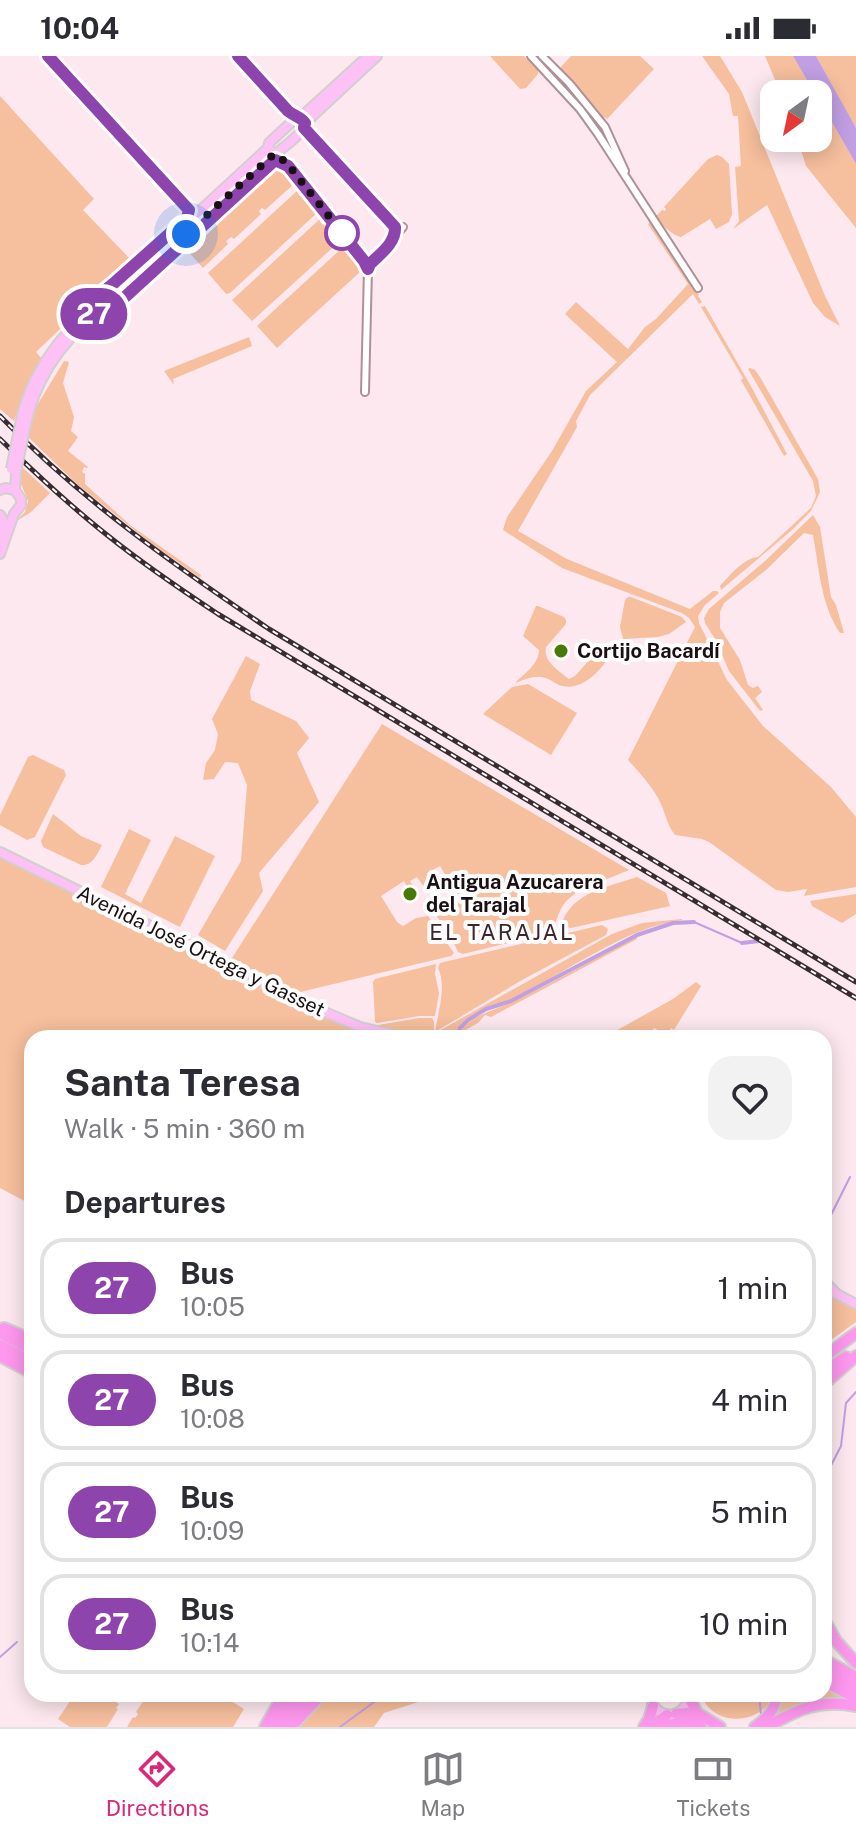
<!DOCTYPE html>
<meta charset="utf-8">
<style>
body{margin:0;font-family:"Public Sans",sans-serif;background:#f2f2f3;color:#2b2b33;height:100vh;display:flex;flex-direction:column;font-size:30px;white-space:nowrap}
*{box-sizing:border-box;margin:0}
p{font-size:26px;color:#7c7c81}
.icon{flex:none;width:44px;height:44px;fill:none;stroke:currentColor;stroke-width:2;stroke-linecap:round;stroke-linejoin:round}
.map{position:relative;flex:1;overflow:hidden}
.panel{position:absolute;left:24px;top:974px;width:808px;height:672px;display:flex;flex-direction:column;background:#fff;border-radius:24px;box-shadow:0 4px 20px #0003}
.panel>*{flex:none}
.badge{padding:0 16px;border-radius:26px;font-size:28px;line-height:52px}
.needle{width:52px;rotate:213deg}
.controls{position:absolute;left:760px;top:24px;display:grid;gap:16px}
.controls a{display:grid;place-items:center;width:72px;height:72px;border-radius:16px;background:#fff;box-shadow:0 4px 20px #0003;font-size:40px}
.you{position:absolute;width:40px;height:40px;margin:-20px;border:6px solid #fff;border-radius:50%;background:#1a73e8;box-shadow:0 0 0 12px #1a73e833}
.map>.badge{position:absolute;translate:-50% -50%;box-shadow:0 0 0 4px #fff}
h2{padding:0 40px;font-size:30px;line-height:72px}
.round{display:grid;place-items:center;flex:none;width:84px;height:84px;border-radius:24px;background:#f2f2f3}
.overview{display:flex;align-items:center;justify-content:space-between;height:136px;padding:0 40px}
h1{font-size:38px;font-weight:700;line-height:60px}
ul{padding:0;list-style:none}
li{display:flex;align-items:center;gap:24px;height:100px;margin:0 16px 12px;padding:0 24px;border:4px solid #e1e1e2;border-radius:24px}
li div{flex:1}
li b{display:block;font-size:30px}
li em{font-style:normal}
li .badge{min-width:88px;font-weight:700;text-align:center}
.status{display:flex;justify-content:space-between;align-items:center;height:56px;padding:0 40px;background:#fff;direction:ltr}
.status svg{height:22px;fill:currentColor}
.tabs{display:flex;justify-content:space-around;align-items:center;height:112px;border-top:2px solid #e1e1e2;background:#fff;font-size:22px;color:#7c7c81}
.tabs a{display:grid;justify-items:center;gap:4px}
.tabs .current{color:#db2777}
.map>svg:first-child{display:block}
.green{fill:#f6bf9d}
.water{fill:#c09fe3}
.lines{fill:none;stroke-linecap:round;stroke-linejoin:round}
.stream{stroke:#c09fe3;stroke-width:2}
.canal{stroke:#c09fe3;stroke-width:4}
.minor-casing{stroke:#ad9098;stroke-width:10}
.major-casing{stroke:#d1cfd0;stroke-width:12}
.highway-casing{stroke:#d1cfd0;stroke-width:14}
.minor{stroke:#fff;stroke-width:6}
.major{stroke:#fec1f5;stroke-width:8}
.highway{stroke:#fe97ee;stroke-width:10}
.rail-casing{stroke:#382c30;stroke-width:5}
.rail{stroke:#fbfcfb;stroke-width:2;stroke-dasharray:6;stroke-linecap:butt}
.major-bridge-casing{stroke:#d1cfd0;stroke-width:12;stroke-linecap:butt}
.major-bridge{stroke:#fec1f5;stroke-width:8}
.line-casing{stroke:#fff;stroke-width:18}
.line{stroke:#8e44ad;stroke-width:12}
.walk{stroke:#1a1013;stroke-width:8;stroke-dasharray:0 14.4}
.stop-dot{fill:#fff;stroke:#8e44ad;stroke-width:4}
.poi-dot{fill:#477a06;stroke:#fbfcfb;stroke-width:3}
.labels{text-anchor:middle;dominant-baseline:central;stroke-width:8;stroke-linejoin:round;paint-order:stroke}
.poi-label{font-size:20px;font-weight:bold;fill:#1a1013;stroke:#fbfcfb;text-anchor:start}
.street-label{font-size:20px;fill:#1a1013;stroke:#fbfcfb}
.neighbourhood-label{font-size:22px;letter-spacing:2px;fill:#3e262d;stroke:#fbfcfb}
</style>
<div class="status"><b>10:04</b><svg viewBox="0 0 49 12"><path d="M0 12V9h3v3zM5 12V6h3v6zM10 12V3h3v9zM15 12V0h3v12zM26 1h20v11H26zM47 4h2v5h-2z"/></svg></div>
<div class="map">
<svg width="856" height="1671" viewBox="0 0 856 1671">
<rect width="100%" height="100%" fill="#fce8ee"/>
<path class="green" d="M490,0h34l14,14v4l-12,14 -6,1z
M571,0h69l14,13 -47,50 -2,-2 -1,1 1,3 -2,1 -43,-54z
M702,0h18l22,36 83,204 15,30 -15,-9 -12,-14 -46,-98 -34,24 6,-8 -4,-54 6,-1 -3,-50h-5l-4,-22z
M765,0h28l22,38h-34z
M816,0h40v72l-5,-8z
M0,40l94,103 -11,11 49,51 -27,26h-9l-9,4 -5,7 -1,11 -45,43 6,7 -14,24 -14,38 -14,-12z
M818,42l38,66v64l-50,-62 -9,-28h21z
M717,99l5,2 7,7 3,50 -3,8 -13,7 -6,-10 -29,18c-9,-2 -20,-12 -25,-21l6,-6 3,1 1,-2 -2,-2 44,-48z
M277,110l17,18 -29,26 -3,-2 -3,3 2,3 -27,25 -3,-2 -5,4 2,3 -25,24 -18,-20 87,-81z
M298,134l2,2 -2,2 2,2 2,-2 15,19 -87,80 -4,1 -18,-21z
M321,162l-1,4 3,3 2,-1 15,17 -88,80 -20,-21z
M652,164l47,75 -1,1 4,6 -3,2 -6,-10 -103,101 -14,26 1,6 -59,104 49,28 123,50 23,-18h4l2,2 -14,12 -7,11 1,7 28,57 36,46 68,61 25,30v70l-52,9 3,-7 -19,3 -12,-2 -67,-48 -7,-3 -27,-4c-9,-11 -10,-25 -17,-37 -8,-14 -19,-26 -30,-38l67,-133 -6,-9 -7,-5 -120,-45 -59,-38 4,-13 45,-66 34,-60 31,-29 -52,-48 11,-12 52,47 17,-22 11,-8 32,-35 -40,-60z
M342,192l4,5 2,-1 13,19 -84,77 -20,-22z
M705,250l48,84 34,64 -3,2 -43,-76 2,-2 -42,-71z
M249,281l3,9 -79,33 1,6 -10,-14z
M64,305l5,1 -6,21 11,34 -3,14 7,6 -10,14 20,16 -1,1 -3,-1 -2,5 3,2v10l45,41 71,50 -1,3 -48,-34 -74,-59 -50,-48 8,-30z
M750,312l5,2 5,7 58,102 2,13 -9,19 -19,19 -71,60 -1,-4c9,-10 24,-28 38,-29l53,-49 5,-12 -3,-15 -65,-112z
M22,411l28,26 -19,19 -16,10 10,-10 3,-11 -9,-22z
M813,459l7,12 11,70 5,8 8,28h-4c-19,-28 -21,-65 -27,-98l-9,-2 -38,37 -42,33 -4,9v16l20,32 8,25 5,3 5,-2 4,6 -7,6 8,12 -3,1 -31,-40 -14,-32 -10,-16 -1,-5 5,-9 56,-48z
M628,541h3l51,20 4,5 -17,12 -11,3 -35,2 -3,-12 5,-27z
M536,550h2l26,11 2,3v4l-20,23c-3,14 11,22 20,30l3,2 6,-3 25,-28 11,4c-8,18 -30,41 -52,33 -6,-3 -10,-7 -18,-8 -9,-1 -17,3 -26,6 9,-9 24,-19 24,-33l-16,-14z
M246,600l14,8 -10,27 1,9 45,21 13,17 -12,15 22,49 -60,71 4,18 -38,60 -27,-16 43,-74 6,-76 -9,-22 -13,-1 -11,17 -11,1 3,-17 9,-13 3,-16 -6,-15z
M528,628l49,29 -26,42 -68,-41 29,-27z
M382,668l247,146 -51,21c-6,5 -12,9 -16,16 -6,10 -5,19 -14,26l-85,21 -5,-2 -7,-15 -15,-22 3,-8 15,-11v-8l-3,-4 8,-5 -5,-8 -8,5 -6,-10 -13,7 5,9 -8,5 -7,-10 -7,4 6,11 -4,2 -8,-13 -23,15 16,26 6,4 13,-8 12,-2 26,37 -3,3 -151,36 -31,-11 -41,-22 4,-1z
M33,699l31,15 2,5 -31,62 -8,3 -27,-15v-10l28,-58z
M53,758l28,22 21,9c-5,9 -9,21 -21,20l-38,-18 -2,-6z
M129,773l22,11 -26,54 16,9 34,-67 40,20 -35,71 -79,-40z
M0,800l337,165 42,17h-347v167l-32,-17z
M637,821l29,16 4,13 -99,22 -5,-1 -4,-3c9,-32 47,-37 75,-47z
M856,838v20l-14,9 -30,-17 -2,-5z
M682,863v1c-57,7 -117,54 -169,78 -17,8 -35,11 -50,24 -5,5 -8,9 -9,16h-17l-2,-3 2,-3 175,-98 30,-11z
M602,869l6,4 -2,6 -84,45 -87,52c3,-20 12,-45 3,-64l2,-5z
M637,880v3l-146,78 -6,-2 -7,8 -16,9 -2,-1c15,-18 34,-20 54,-30 42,-20 82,-43 123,-65z
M436,908l-1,10 4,19 -4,23h-16l-42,7 -2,-1 -2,-40 2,-3z
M696,926l5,4 -27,44 -3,-2 -4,7 -13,-7 -7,10h-44l70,-39z
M419,962h13l2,4v16l-51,-8 -5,-5z
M825,1237l31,15v14l-32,23z
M824,1628l30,17c-33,-4 -54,2 -82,18l7,-11 2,-14h43z
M75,1638h28l16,10 -3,4 2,1 -11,18h-37l-12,-8z
M148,1638h72l24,15 -11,18h-106l6,-10 2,1 3,-4 -2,-2z
M327,1638h116l-59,19 -10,14h-78z
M701,1638h73c-12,33 -63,33 -73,0z"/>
<path class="water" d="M793,0h23l40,72v36l-38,-66v-4h-3z"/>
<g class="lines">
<path class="stream" d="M694,866l48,21
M824,1173l26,-52
M824,1423l17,-33 5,-43 10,-11
M27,1569l5,-15
M0,1601l17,-15
M759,1638l2,21
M340,1671l45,-33"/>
<path class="canal" d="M742,887l17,-2
M456,982l4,-10 8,-8 18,-11 25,-8 126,-66 36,-12 21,-1"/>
<defs>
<path id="minor" d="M238,0l58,62
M531,0l49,53 18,25 100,154
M542,0l27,27 36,44 20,44
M304,72l91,99
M274,98l12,8 78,99 4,8 -3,123
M368,213l35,-42"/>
<path id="major" d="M300,62l68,-62
M305,67l72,-67
M88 248a11 11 0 1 1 22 0a11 11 0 1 1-22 0Z
M105,238l11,-6 152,-140
M111,248l150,-140c16,-12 33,-22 45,-39l-3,-5 -7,-2 -27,25 -1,5 6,6
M20,369c6,-33 20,-59 41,-85 10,-11 22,-20 27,-35
M25,373c8,-45 34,-86 71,-114
M0,434l5,-2 10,2 6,9v6l-7,9 -14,40
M15,434l1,-18
M0,459c6,7 3,15 0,22
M0,796l327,161 33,14 47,11
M824,1222l4,7 7,7
M824,1233l11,4 21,11
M650,1638c3,27 36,28 39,0"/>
<path id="highway" d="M4,1272l28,12
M0,1277l32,17
M0,1289l32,17
M0,1300l32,17
M824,1301l32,-24
M824,1315l22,-14
M824,1328l32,-28
M824,1563l12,22 20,22
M824,1604l32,17
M824,1615l32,16
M824,1625l32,17
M689,1641l8,16 23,14
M676,1658l11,-1 13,7
M265,1671l19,-33
M273,1671l24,-33
M284,1671l23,-33
M291,1671l31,-33
M644,1671l5,-8 4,-13
M653,1671l4,-5 10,-7
M664,1671c12,-5 24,-5 37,0
M755,1671c13,-9 20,-17 22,-33
M767,1671c31,-18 52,-28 89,-21"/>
</defs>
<use href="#minor" class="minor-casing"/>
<use href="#major" class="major-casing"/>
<use href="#highway" class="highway-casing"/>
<use href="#minor" class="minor"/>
<use href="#major" class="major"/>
<use href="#highway" class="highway"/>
<defs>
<path id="rail" d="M0,360c80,83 174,149 269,213l587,353
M0,383c34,33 69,66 107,96 35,28 73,54 111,79l638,384"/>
</defs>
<use href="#rail" class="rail-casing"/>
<use href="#rail" class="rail"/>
<defs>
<path id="major-bridge" d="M17,411l8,-38
M11,413l9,-44"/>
</defs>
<use href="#major-bridge" class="major-bridge-casing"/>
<use href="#major-bridge" class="major-bridge"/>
</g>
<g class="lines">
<defs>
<path id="line" d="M48,0l141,154 -2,8 -74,66 -11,9 -11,2c-6,9 -3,19 8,20l9,-3 2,-7 15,-8 150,-137 13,6 76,95 4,8 2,-5c10,-10 26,-21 25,-37l-91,-99 1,-5c-4,-6 -11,-7 -17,-12l-50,-55"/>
</defs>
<use href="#line" class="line-casing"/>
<use href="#line" class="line"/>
<path class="walk" d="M186,178l88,-80 12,8 56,71"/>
</g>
<circle class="stop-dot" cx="342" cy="177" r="16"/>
<g class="poi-dot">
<circle cx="561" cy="595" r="8"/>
<circle cx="410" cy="838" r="8"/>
</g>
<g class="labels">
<g class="poi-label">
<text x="577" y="595">Cortijo Bacardí</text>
<text x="426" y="826">Antigua Azucarera<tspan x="426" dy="23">del Tarajal</tspan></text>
</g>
<g class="street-label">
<text transform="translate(201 895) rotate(26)">Avenida José Ortega y Gasset</text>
</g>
<g class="neighbourhood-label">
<text x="502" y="876">EL TARAJAL</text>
</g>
</g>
</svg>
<div class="controls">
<a><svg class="needle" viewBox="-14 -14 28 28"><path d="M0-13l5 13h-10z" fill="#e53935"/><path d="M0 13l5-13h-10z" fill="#7c7c81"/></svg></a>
</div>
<div class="you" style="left:186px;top:178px"></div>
<b class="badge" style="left:94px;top:258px;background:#8e44ad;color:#fff">27</b>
<section class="panel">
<div class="overview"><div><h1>Santa Teresa</h1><p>Walk · 5 min · 360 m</p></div><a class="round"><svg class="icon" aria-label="heart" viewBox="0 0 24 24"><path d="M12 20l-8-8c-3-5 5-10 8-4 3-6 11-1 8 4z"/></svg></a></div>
<h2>Departures</h2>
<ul>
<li><span class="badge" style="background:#8e44ad;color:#fff">27</span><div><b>Bus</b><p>10:05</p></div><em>1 min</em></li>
<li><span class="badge" style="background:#8e44ad;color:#fff">27</span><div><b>Bus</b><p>10:08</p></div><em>4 min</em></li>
<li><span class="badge" style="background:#8e44ad;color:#fff">27</span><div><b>Bus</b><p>10:09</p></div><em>5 min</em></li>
<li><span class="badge" style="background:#8e44ad;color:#fff">27</span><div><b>Bus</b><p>10:14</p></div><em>10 min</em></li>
</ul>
</section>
</div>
<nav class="tabs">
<a class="current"><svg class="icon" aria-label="directions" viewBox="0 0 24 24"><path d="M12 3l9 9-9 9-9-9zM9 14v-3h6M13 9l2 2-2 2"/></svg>Directions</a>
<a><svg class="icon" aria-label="map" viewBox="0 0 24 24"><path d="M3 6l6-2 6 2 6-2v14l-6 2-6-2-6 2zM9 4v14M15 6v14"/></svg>Map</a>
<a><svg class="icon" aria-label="tickets" viewBox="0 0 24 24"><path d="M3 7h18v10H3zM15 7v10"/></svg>Tickets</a>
</nav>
